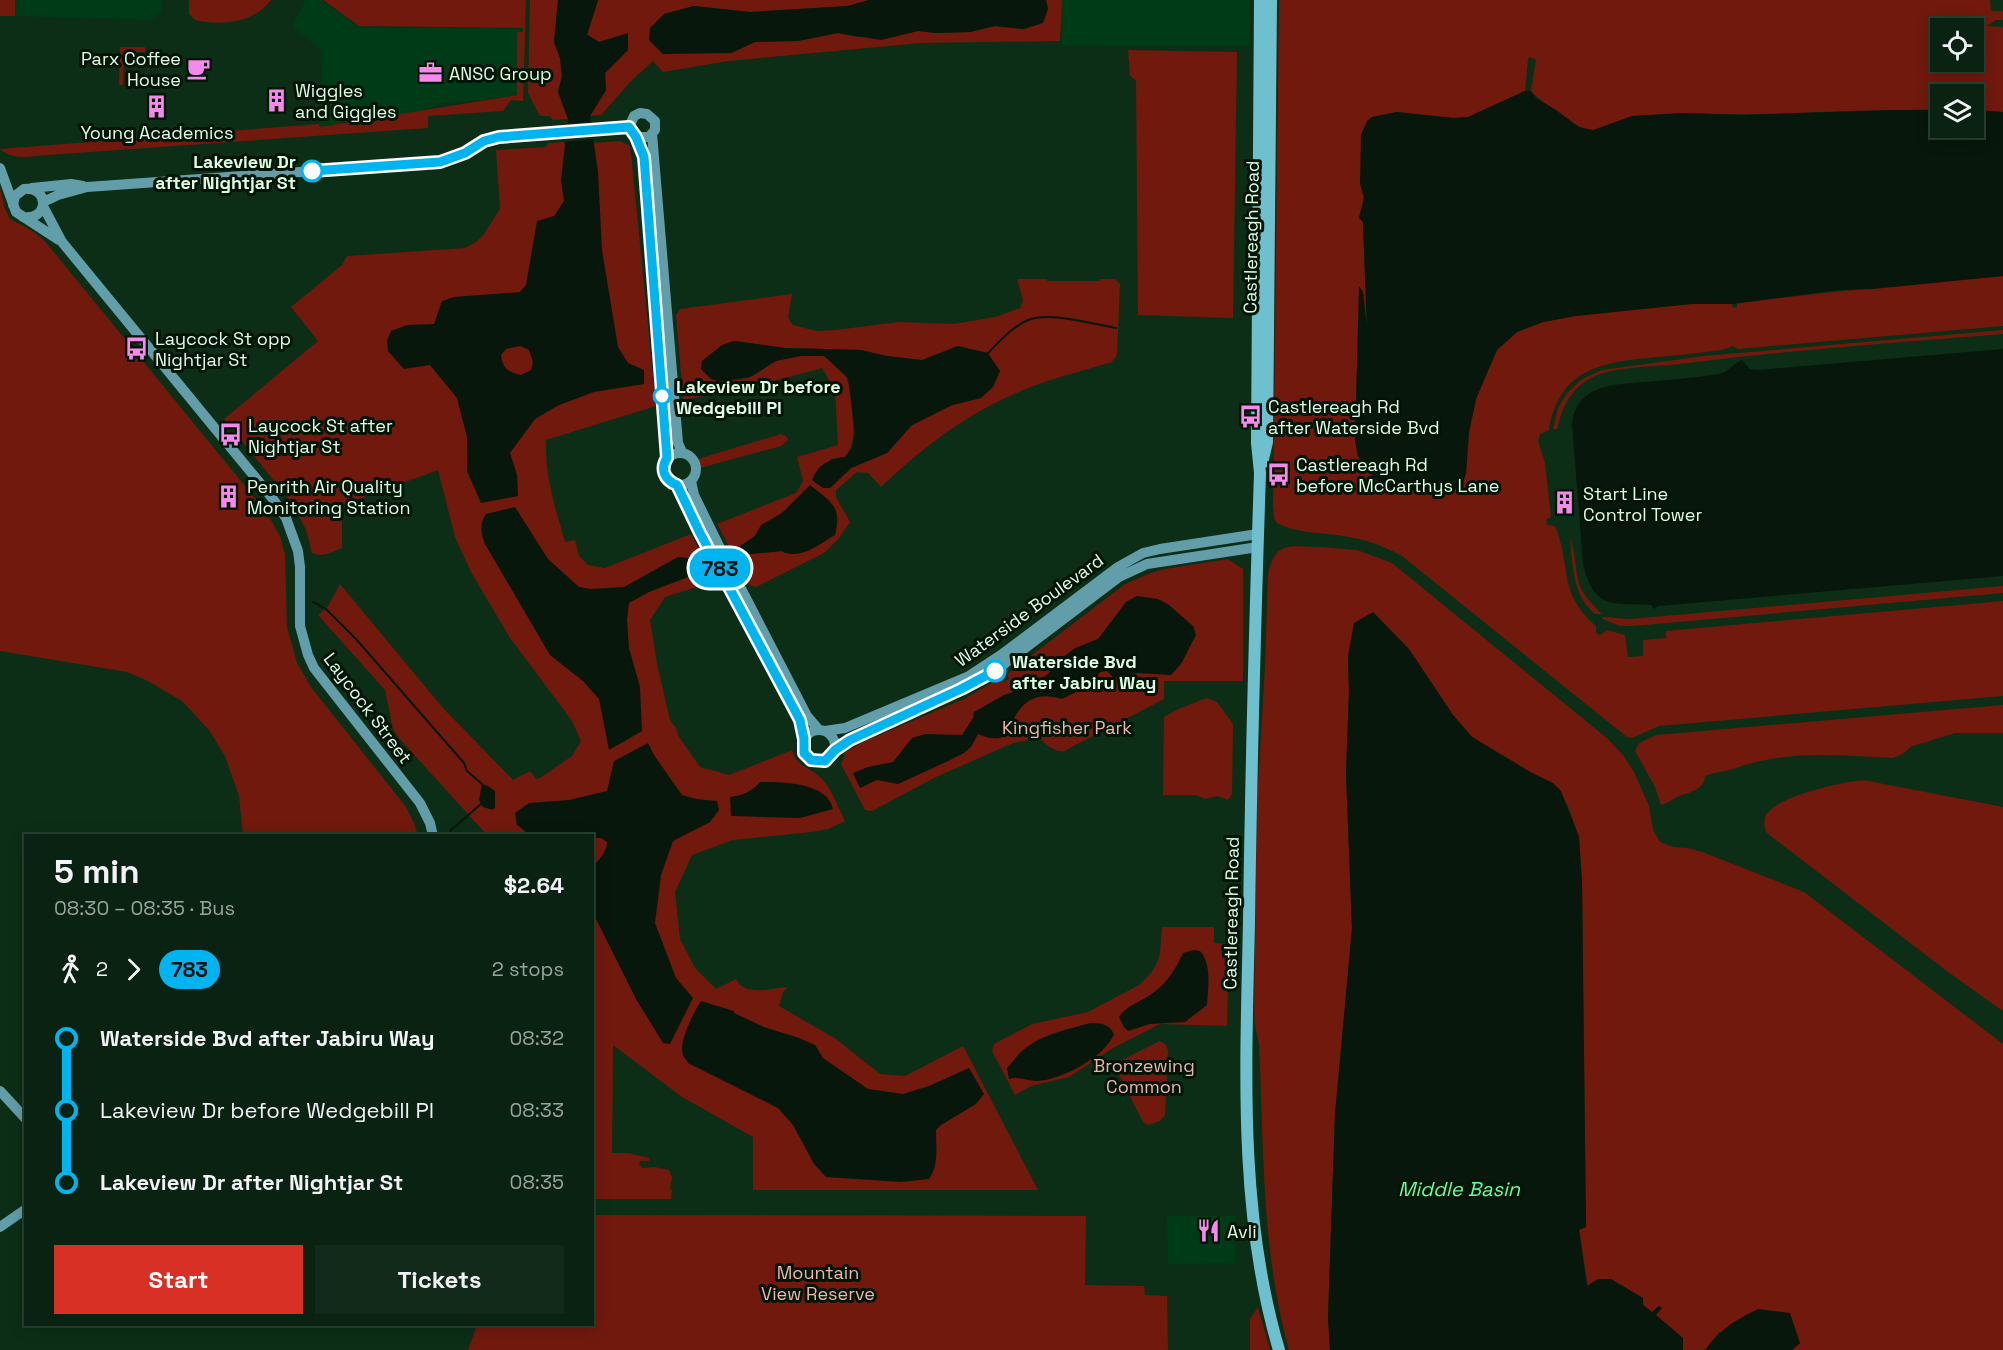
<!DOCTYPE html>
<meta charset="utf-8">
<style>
body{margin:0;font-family:"Space Grotesk",sans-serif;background:#122a1a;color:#f1f3f6;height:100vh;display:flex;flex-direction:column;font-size:22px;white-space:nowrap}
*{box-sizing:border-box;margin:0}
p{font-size:20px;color:#99a49f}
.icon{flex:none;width:33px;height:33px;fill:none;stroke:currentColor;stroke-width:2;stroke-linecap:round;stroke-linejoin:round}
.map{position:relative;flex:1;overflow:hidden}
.sheet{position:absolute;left:24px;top:834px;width:570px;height:492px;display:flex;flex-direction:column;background:#092211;border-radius:0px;box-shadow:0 3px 15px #0003,0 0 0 2px #293f31}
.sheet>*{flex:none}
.badge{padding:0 12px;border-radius:20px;font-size:21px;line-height:39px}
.tools{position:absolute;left:1930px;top:18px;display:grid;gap:12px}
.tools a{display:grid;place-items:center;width:54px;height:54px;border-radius:0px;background:#092211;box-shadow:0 3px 15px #0003,0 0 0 2px #293f31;font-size:30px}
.map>.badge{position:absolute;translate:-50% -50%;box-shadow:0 0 0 3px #fff}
.legs{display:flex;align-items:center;gap:9px;height:66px;padding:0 30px;font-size:20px}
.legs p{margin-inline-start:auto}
.summary{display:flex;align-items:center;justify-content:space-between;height:102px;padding:0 30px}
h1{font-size:33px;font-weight:700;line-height:45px}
.primary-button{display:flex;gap:12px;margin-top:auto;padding:12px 30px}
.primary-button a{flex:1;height:69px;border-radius:0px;background:#d93025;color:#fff;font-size:24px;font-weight:700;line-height:69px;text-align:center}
.primary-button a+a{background:#122a1a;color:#f1f3f6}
ul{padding:0 30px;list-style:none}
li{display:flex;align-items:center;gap:21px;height:72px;font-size:22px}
li i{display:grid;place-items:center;width:9px;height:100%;margin:0 8px;background:currentColor}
li i::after{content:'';width:15px;height:15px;margin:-8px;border:4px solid;border-radius:50%;background:#092211}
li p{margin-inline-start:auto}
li:first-child i{background:linear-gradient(#0000 50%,currentColor 0)}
li:last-child i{background:linear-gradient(currentColor 50%,#0000 0)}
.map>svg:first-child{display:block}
.built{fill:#003b17}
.green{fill:#71190d;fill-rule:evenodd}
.water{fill:#07170b;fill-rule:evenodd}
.pier{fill:#0c2e17}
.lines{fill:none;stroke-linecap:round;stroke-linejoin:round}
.stream{stroke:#07170b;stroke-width:2}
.secondary{stroke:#619eaa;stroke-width:10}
.primary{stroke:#6fc0cf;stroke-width:12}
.line-1-casing{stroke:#fff;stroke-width:14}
.line-1{stroke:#00b5ef;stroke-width:9}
.stop-1-dot{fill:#fff;stroke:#00b5ef;stroke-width:3}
.labels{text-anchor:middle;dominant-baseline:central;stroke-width:6;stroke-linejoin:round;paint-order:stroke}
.poi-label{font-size:18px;fill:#defee4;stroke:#001505;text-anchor:start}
.stop-label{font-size:18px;font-weight:bold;fill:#defee4;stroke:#001505;text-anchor:start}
.street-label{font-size:18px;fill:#defee4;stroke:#001505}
.park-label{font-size:18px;fill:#f1b3a7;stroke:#001505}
.water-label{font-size:20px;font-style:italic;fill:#6afe99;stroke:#001505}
</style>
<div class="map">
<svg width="2003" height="1350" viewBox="0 0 2003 1350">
<rect width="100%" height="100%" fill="#0c2e17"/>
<path class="built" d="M15,0h147v10l-10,10 -137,-4z
M306,0h15l38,27 165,2v64l-34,6 -49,4 -21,9 -18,4 -54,3 -10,5 -18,2 2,-75 -30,-25z
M1062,0h188l-1,46 -187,-1z
M1167,1216h68v47l-67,1z"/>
<path class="green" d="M0,0h15v16h-15z
M189,0h82c-17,23 -49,26 -76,20l-6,-6z
M323,0h203l-3,101 -12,-1 -8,11 -75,5v12l-380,27c-16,1 -36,6 -48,-6l319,-25 1,3 197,-32v-63h6v-4l-164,-2z
M530,0h28l-4,42 6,16 2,18 -4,16 10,27 -15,1 -3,-4h-10l-12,-23z
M598,0h271l-21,6 -98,6 -56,-6 -30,8 67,39 24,-11 42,-1 41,-8 19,4 45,-3 16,-3 18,2 34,-1 25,-6 29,3 24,-20 -2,-9h16l-2,41 -139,2 -193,18 -65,11 -10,-11 -22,20 -30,34 -11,1 16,-26 -1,-17 23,-23 -1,-16 -28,8 -12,-8z
M1279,0h711l1,11h12v9h-7l-9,6 16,1v85l-29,-2v-16h-33v16c-62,-1 -125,3 -187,4 -31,1 -61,-2 -92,0 -10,1 -22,1 -32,3 -13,3 -29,16 -43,13 -9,-2 -50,-31 -56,-39l5,-31 -6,-3 -2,2 -3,32 -57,26 -15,1 -56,-6 -25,5 -12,66 4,15 -5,20 4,4 4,115 -4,-45 -3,-4 -5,138 3,30 81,36 16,-3 8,-7 3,-9 3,-41 7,-33 6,-18 15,-31 20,-18 26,-10 32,-6 116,-12h41l1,4 4,-1v-4c89,-11 177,-19 266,-27v50l-265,23 -5,-3 -11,4c-22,3 -43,5 -65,7 -54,5 -98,11 -108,73l-9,4 -2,7 7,22 6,54 -5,2 1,6 8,1c17,41 2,66 41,100v7l4,2 7,-5 18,5 3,22 15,-1v-16l23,-2v-7l337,-30v95l-344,30 -27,12 -5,-1 -225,-181c-15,-8 -31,-15 -48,-18 -24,-6 -55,-3 -77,-15l-3,-5 -1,-13zM1941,28h33v34h-33z
M120,47h25v5h-21l-1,33h-4z
M1128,50l109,2 -4,266 -95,-3 -2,-234 -6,-6z
M620,141l10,5 1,7 25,253 -110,34c-1,38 9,66 19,102l10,-2 4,16 9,9 17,3 86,-34 25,47 -51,16 -15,23 7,44 13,56 6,8 3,9 21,30 29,8 63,-25c6,19 18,16 30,29 10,10 16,29 23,42l-17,8 -16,3 -79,8 -41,15 -17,37 5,47 15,29 21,21 20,-10c8,18 36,9 52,8l-5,5 -4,14 57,33 44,35 25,2 58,-30 75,144h-285v-53l-71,-40 -69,-52 -1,108h16l21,5v3h-9l-1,3 3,4 13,-1 14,3 3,8 -2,11 2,1 -1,9h-78l-1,-363 -105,-1 -89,-98 -5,-8 -8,-39 -67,-75 10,-9 12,-22 103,124 70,72 17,-9 6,8 4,-1 32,-22 9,-15 -9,-20 -62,-83 -39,-66 -16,-35 -17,-67 -96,35v43c-10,4 -20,10 -30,5l-6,-23 -13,-26 -69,-85 94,-78 -27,-34 51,-42 5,-9 118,-8 11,-6 8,-8 16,-25 -4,-59 50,-3 2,-4 15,-1 3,3z
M0,187l5,22 5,10 21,11 13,10 223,273 13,23 5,18 2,73 10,36 14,24 95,120 8,16 4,12h-175l-4,-39 -14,-40 -16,-26 -27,-29 -34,-20 -21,-9 -127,-21z
M1017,279h30v2h52l1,-2h15l5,5 -3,71 -5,7c-33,10 -68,18 -100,33 -50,22 -91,54 -131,92l-13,-14 -11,-1 -21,18v7l14,25 -11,16 -15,15 -68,34 -7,-2 -32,-61 79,-31 7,-12 -6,-24 41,-12 -3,-55 -13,-22 -74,20 -65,12 -7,-85 4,-6 112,-15 -4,24 5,7 24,6 19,-1 62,-8 56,2 41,-7 25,-9 3,-8zM734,341l50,7 77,2 25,6 36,4 36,-14 23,52 -29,7 -40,20 -25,28 -36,15 -21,20v-29l15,-2c13,-17 7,-33 7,-53 0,-19 -9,-41 -28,-48 -11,-4 -36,1 -46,4 -10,4 -18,13 -28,17 -9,4 -22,3 -32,4zM784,511l2,43 -4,-3 -42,4 -4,-6 19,-13z
M2003,330v4c-107,9 -216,16 -323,30 -26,3 -66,2 -89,14 -21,11 -29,30 -34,51h-4l5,-21 9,-15 15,-14 20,-9 102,-14z
M781,434l5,2 2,4 -7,6 -81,22 -2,-9z
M1570,538c3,6 4,15 5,22 3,29 7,34 27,54h-7c-23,-19 -22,-49 -25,-76z
M1321,547l36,3 35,13 216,176 15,16 11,17 15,34 4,24 7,12 13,5 15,1 17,5 99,39 199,152v306h-211l8,-7 -81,-11 -14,18h-22l-1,-12 -27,-23 4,-9 -7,6 -9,-7 -55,-18 -9,-58 7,-2 -4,-345 -3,-45 -11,-31 -15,-23 -21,-10 -60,-36 -19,-22 -105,-59 1,35 -3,82 6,156 -17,185 -7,203 2,33h-41c-28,-100 -25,-204 -30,-306l-4,-18 -1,-15 3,-212 8,-132 3,-93c8,-35 22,-27 53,-27z
M1228,559l15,10v112h-79v18l-100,52c-8,2 -20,-7 -24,-13l-27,5 -79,35 -62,33 -7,-1 -24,-46 5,-12 15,-9 105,-45 34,-20 3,4 6,-3 -2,-5 118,-90 26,-11 14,-4z
M2003,586v7l-370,33h-13l-18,-7 1,-2 27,2z
M1207,698l10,4 16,22 -1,70 -4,6 -11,-4 -12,3 -10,-4h-32l1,-78 14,-8z
M2003,705v28h-48l-45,14 -6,6 -11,5c-53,-2 -105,-9 -157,10 -10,4 -20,3 -31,8 -1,14 -15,16 -26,20 -6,3 -11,7 -18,9l-6,-18 -20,-36 4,-8 17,-8z
M1863,780l140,27v204l-55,-39 -181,-139c-3,-6 -4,-12 -1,-18 11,-19 76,-33 97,-35z
M1162,927h52v16l15,1 -2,82 -67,-2 -45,23 -46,30 -38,9 -16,9 -23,-44 2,-7 38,-20 56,-12 51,-27 12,-12 5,-8 4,-11z
M1160,1041l6,4 2,6 -3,64 -5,6 -12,4 -5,-3 -28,-55 3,-5z
M593,1215l493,1 -1,69 59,1 1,9 22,1 1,54h-700l9,-25 115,-1z
M1258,1307l12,43h-20v-31z"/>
<path class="water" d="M558,0h40l-11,35 12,7 29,-9v17l-23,23 1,17 -16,26 8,56 4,78 16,97 10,16 16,7v14l-50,8 -35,13 -24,14 -25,34 7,22 1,21 -37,7 -14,-32v-34l-10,-39 -27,-33 -26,4 -16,-18 -1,-10 4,-10 16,-6 27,-1 8,-23 12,-4 66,-5 6,-7 11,-64 17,-5 10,-15 -3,-21 7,-61 -10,-27 4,-16 -2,-18 -6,-16zM520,346l9,4 4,12 -2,8 -10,5c-13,-3 -18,-6 -20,-20l5,-6z
M869,0h177l2,9 -5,14 -19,6 -29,-3 -25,6 -34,1 -18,-2 -37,9 -43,-7 -41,8 -42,1 -24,11 -68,1 -14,-14 1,-12 14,-14 30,-8 56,6 98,-6z
M1525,91h6l5,7 20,12 23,17 14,3 39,-14 21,-1 29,-2 61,2 150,-5h48v18h33v-18l29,2v164l-130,13 -35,1 -106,14h-41l-116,12 -32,6 -26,10 -20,18 -21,49 -7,33 -3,41 -3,9 -8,7 -16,3 -47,-4 -16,-8 -12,-14 -6,-10 -3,-15 4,-155 4,6 4,35 -4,-105 -4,-4 5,-20 -4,-15 1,-48 6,-14 5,-4 25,-5 56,6 15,-1z
M734,341l51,7 76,2 25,6 36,4 36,-14 30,7 12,18 -7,16 -12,11 -29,7 -40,20 -25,28 -36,15 -21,20h-7l-11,-8c7,-16 15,-20 33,-23l7,-9 3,-15 -7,-55 -24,-22h-23l-25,5 -26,16 -32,4 -7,-2 -10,-10 1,-8 20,-16z
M2003,349v227l-345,30 -4,3 -3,-4c-38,-2 -57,5 -68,-41l-11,-140c5,-40 41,-39 72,-42 25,-2 50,-4 75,-8 10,-2 14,-11 23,-14l8,9 8,1z
M810,485c22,18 32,21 25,50 -16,9 -35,26 -53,16l-42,4 -4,-6 19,-13 6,-11 21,-12z
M515,507l33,52 31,28 11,2 34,-2 54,-30 11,1 7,16 -47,18 -20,11 -2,17 2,28 11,39 2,44 -33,19 -10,-51 -16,-18 -33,-26 -65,-111c-4,-11 -6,-19 1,-30z
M1137,596l21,3 11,6 24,21 3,9 -15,29 -10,11 -35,-2 -22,5 -7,-7 -7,1 -8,12 -30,15c-25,-8 -40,1 -50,24 -1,2 -2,8 -3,9 -7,10 -22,6 -31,2l-7,13 -7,6 -18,9 -48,22 -21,-4 -17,8 -7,-15 15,-6 25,-5 19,-24 13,-4 37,1 11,-17 1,-6 30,-17 25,-8 18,-12 14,-16 14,-11 23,-9 28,-37z
M1373,612l36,37 44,66 19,22 60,36 21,10 8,8 18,46 3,45 4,345 -7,3 8,56 11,-7h13l32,19v7l9,7 7,-6 3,2 -6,7 27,23v12h-353l-2,-33 7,-203 17,-185 -6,-156 3,-82 -1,-35 6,-33z
M648,743l6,12 28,40 14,4 21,2 2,9 -9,12 -37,19 -12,34 -6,48 21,55 17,20 -23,46 -7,-1 -27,-44 -43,-86v-53l4,2c5,-6 10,-12 10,-20l-6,-4h-8l-1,-2 -62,-1 -13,-10 -2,-12 14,-10 40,-3 38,-9 7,-30z
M760,782c23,0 67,0 73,27l-33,9 -69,-2 -1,-19c14,-2 21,-5 30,-15z
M482,784l6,2 7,5v16l-2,3 -10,-3 -4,-7z
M1194,950l6,1c12,13 8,37 7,54l-22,17 -35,2 -22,7 -4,-4 -5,-10c7,-11 21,-15 31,-22 17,-11 25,-25 33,-42z
M701,1001l33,10v2l30,14 35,11 16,7 8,13 45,31 35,5 26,-8 40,-18 15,26 -8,10 -35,21 -5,5c0,16 3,36 -7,49l-28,3 -75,-5 -12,-13 -21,-39 -15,-17 -90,-45c-1,-3 -4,-5 -5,-8 -5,-13 11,-43 18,-54z
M1090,1023c11,0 19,1 24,11 -9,23 -53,46 -77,47 -10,0 -20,-5 -28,-2l-2,-11c7,-7 11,-15 20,-21 17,-13 42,-18 63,-24z
M1758,1309l32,4 10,30 -8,7h-87c17,-22 29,-29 53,-41z"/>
<path class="pier" d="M594,122l2,17 -34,3 2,-18z"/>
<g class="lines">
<path class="stream" d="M988,353c12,-12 24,-26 40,-33 22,-9 64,4 88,8
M313,602l13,7 30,30 108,124 3,8 15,13
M450,831l31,-27"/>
<path class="secondary" d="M652,134l26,309 4,9
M636,137h13l6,-7v-9l-8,-7 -7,-1 -6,3 -5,11 7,10 8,20 12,145 11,156
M0,168l16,44 43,28
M32,188l39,-4 12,2
M43,202l15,-7 29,-8 353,-25c22,-5 38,-20 59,-25l130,-10
M13,205l2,-9 9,-7c26,-3 25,32 -1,28
M43,206l19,36 211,257 13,19 12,33 2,16v59l8,29 6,13 106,135 10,20 3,13
M664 469a16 16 0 1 1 32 0a16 16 0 1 1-32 0Z
M691,481l3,14 24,49 89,172 12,14
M677,485l23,48 100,187 4,19
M803 746a16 16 0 1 1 32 0a16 16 0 1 1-32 0Z
M825,731l20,-3 124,-52 32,-21 117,-88 25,-14 17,-4 98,-15
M835,750l15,-10 111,-51 34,-18 124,-94 28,-13 111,-17
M0,1091l26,28
M0,1227l26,-18"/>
<path class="primary" d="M1260,0l-3,443 3,30c-5,150 -9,300 -11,449 -3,143 -11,290 30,428
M1262,463l5,-21 4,-442"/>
</g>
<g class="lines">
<defs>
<path id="line-1" d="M312,171l128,-9 25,-9 19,-12 15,-4 130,-10 7,10 8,20 23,301c-7,11 -3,22 10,27l23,48 100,187 4,19v14l7,7 14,1 10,-11 15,-10 111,-51 34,-18"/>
</defs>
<use href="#line-1" class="line-1-casing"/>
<use href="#line-1" class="line-1"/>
</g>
<defs>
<symbol id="cafe-bare" viewBox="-9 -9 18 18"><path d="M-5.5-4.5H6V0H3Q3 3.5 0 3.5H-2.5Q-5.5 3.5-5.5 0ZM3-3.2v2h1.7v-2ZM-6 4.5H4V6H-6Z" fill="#f788ec" stroke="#001505" stroke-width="2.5" paint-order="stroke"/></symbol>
<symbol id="office-bare" viewBox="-9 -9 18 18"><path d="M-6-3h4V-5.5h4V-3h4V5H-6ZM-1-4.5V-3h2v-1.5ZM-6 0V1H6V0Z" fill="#f788ec" stroke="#001505" stroke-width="2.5" paint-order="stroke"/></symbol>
<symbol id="building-bare" viewBox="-9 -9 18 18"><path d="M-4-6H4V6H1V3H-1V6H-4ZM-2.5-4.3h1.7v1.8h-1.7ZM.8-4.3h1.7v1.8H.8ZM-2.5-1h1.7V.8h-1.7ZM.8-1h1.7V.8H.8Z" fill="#f788ec" stroke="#001505" stroke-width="2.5" paint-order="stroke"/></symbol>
<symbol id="bus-bare" viewBox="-9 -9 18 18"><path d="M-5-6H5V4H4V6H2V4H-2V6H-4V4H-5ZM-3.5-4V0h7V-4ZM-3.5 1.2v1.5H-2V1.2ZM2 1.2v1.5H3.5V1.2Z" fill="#f788ec" stroke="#001505" stroke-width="2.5" paint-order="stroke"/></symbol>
<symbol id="restaurant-bare" viewBox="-9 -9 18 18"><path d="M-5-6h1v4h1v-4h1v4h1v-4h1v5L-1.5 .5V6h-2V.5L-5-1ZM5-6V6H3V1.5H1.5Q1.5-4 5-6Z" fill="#f788ec" stroke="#001505" stroke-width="2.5" paint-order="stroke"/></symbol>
</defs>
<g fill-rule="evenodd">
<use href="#cafe-bare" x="182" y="52" width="33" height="33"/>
<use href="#office-bare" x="414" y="56" width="33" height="33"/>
<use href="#building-bare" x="260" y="84" width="33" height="33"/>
<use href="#building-bare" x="140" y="90" width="33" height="33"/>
<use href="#bus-bare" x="120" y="332" width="33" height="33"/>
<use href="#bus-bare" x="1234" y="400" width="33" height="33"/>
<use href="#bus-bare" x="214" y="418" width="33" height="33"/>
<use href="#bus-bare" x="1262" y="458" width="33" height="33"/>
<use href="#building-bare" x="212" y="480" width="33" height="33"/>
<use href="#building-bare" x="1548" y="486" width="33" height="33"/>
<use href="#restaurant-bare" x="1192" y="1214" width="33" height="33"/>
</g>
<g class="stop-1-dot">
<circle cx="312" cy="171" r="10"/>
<circle cx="662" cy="396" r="8"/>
<circle cx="995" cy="671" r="10"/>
</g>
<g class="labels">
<g class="poi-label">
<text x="181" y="58" text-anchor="end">Parx Coffee<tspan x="181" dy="21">House</tspan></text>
<text x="449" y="73">ANSC Group</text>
<text x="295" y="90">Wiggles<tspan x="295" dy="21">and Giggles</tspan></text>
<text x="157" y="132" text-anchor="middle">Young Academics</text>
<text x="155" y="338">Laycock St opp<tspan x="155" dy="21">Nightjar St</tspan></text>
<text x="1268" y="406">Castlereagh Rd<tspan x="1268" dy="21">after Waterside Bvd</tspan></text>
<text x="248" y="425">Laycock St after<tspan x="248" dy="21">Nightjar St</tspan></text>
<text x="1296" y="464">Castlereagh Rd<tspan x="1296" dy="21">before McCarthys Lane</tspan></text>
<text x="247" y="486">Penrith Air Quality<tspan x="247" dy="21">Monitoring Station</tspan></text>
<text x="1583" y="493">Start Line<tspan x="1583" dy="21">Control Tower</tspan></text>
<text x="1227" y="1231">Avli</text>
</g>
<g class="stop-label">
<text x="296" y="161" text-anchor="end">Lakeview Dr<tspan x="296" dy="21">after Nightjar St</tspan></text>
<text x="676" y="386">Lakeview Dr before<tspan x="676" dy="21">Wedgebill Pl</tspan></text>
<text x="1012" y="661">Waterside Bvd<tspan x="1012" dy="21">after Jabiru Way</tspan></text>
</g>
<g class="street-label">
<text transform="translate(1251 237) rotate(-89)">Castlereagh Road</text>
<text transform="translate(1029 610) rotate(-36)">Waterside Boulevard</text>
<text transform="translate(368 708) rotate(53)">Laycock Street</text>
<text transform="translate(1231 913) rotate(-89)">Castlereagh Road</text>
</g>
<g class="park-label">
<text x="1067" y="727">Kingfisher Park</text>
<text x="1144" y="1065">Bronzewing<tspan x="1144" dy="21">Common</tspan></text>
<text x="818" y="1272">Mountain<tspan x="818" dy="21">View Reserve</tspan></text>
</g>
<g class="water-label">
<text x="1459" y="1189">Middle Basin</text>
</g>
</g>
</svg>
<div class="tools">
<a><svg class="icon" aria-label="locate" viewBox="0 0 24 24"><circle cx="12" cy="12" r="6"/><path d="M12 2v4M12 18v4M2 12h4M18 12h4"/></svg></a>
<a><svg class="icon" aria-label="layers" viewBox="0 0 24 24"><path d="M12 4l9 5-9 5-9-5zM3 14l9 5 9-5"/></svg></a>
</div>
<b class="badge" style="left:720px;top:568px;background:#00b5ef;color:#111">783</b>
<section class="sheet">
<div class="summary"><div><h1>5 min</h1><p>08:30 – 08:35 · Bus</p></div><b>$2.64</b></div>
<div class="legs"><svg class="icon" aria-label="walk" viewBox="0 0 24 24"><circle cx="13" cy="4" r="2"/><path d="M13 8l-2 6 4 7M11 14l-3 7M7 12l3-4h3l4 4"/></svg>2<svg class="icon" aria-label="forward" viewBox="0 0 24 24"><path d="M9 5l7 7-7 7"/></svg><b class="badge" style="background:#00b5ef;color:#111">783</b><p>2 stops</p></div>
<ul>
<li><i style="color:#00b5ef"></i><b>Waterside Bvd after Jabiru Way</b><p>08:32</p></li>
<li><i style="color:#00b5ef"></i><span>Lakeview Dr before Wedgebill Pl</span><p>08:33</p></li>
<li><i style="color:#00b5ef"></i><b>Lakeview Dr after Nightjar St</b><p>08:35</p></li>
</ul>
<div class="primary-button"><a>Start</a><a>Tickets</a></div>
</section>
</div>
